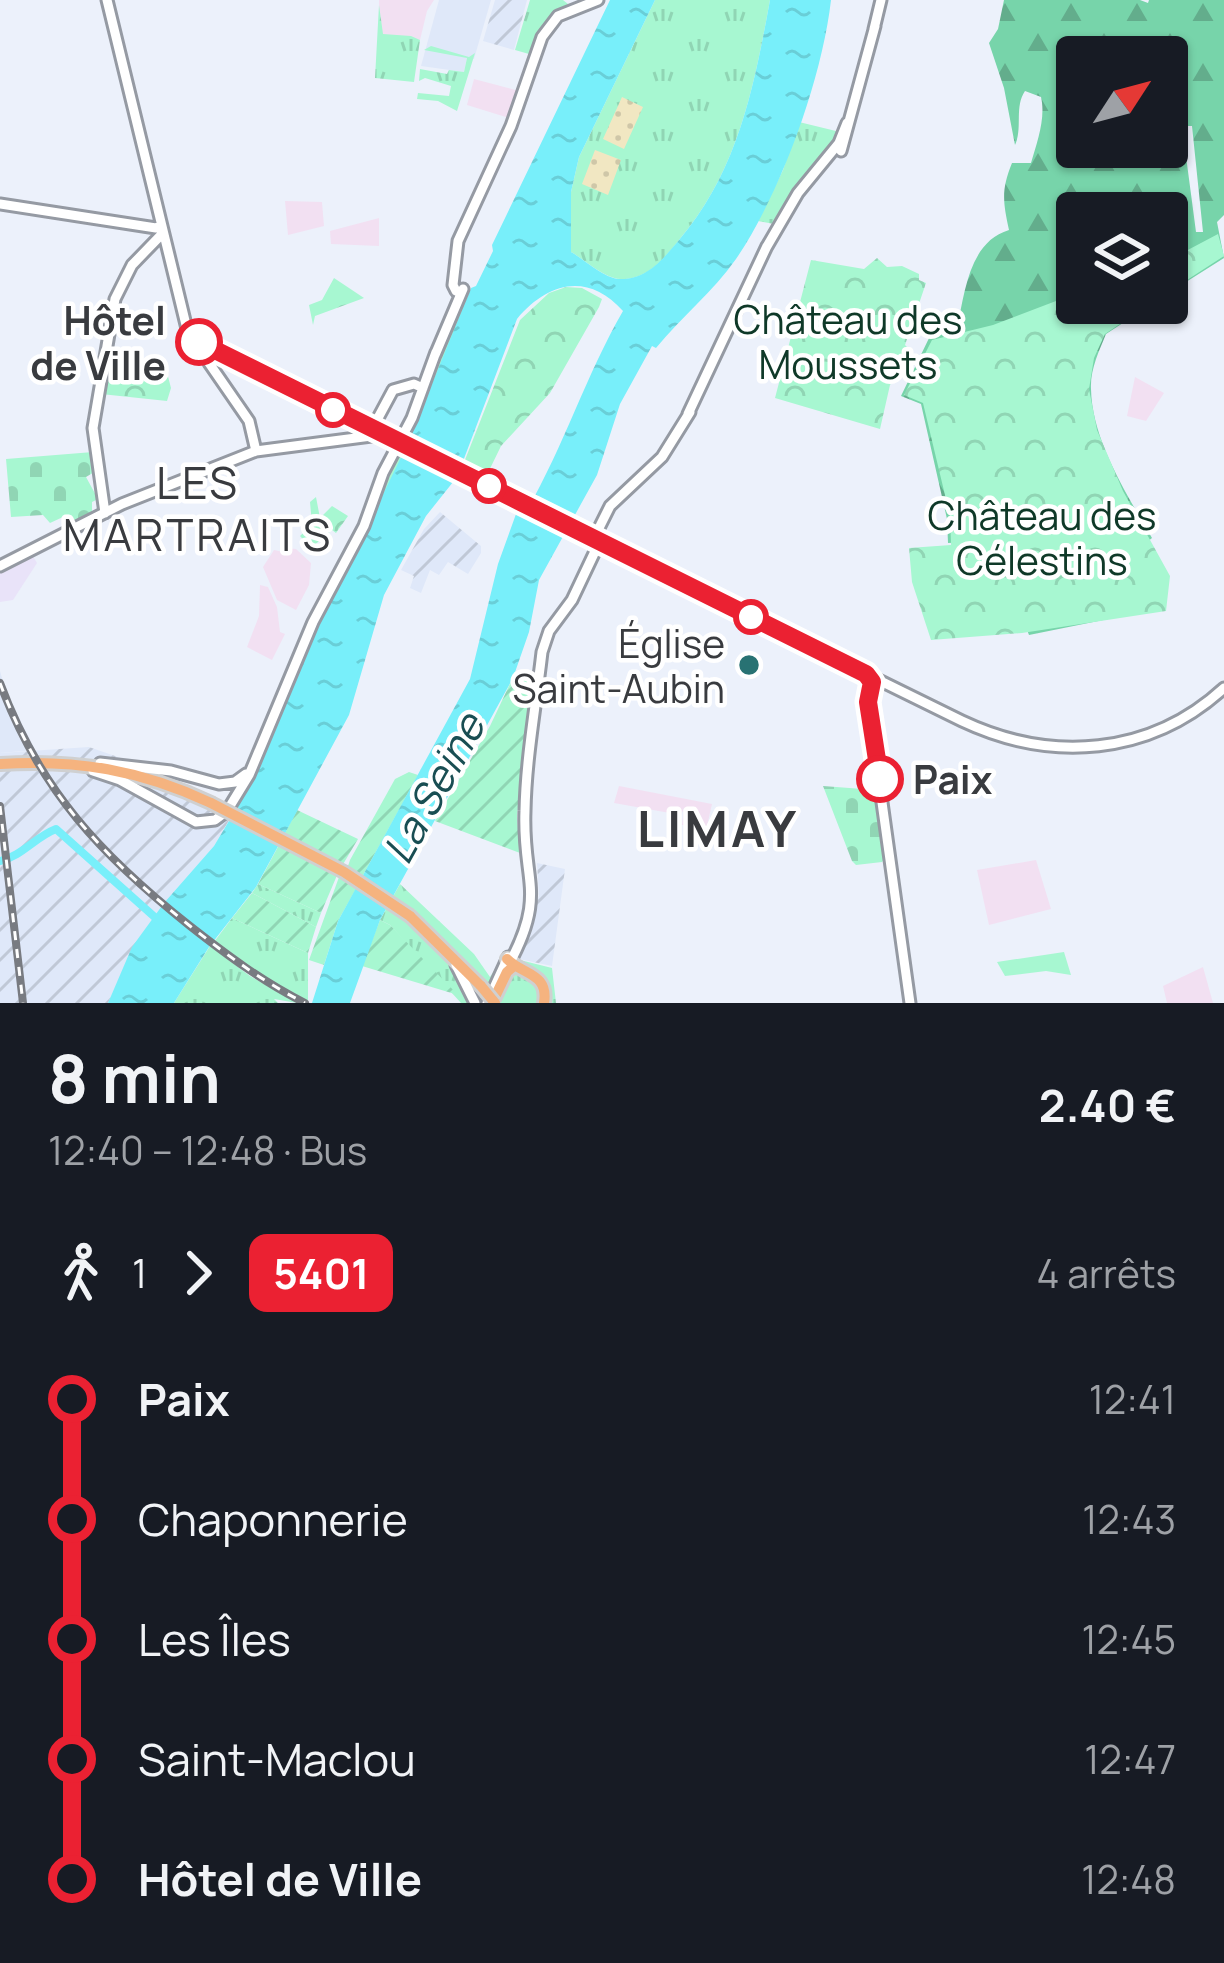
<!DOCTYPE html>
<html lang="fr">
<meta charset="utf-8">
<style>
body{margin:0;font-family:Manrope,sans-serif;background:#20242c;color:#f1f3f6;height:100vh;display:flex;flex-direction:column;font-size:45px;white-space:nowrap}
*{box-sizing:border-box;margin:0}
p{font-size:39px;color:#9ea1a6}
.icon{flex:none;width:66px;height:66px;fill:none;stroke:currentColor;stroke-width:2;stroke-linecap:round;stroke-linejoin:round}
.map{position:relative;height:1003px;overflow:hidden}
.details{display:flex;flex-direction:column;background:#171b24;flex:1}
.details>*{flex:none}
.badge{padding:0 24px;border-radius:18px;font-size:42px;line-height:78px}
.needle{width:78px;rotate:54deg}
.buttons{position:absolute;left:1056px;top:36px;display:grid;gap:24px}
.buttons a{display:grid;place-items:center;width:132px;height:132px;border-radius:12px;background:#171b24;box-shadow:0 3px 9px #0004;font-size:60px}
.map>.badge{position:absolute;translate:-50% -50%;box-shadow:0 0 0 6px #fff}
.legs{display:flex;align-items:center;gap:18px;height:132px;padding:0 48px;font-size:39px}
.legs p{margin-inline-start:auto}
.overview{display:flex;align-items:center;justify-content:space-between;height:204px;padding:0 48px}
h1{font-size:66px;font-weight:700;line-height:90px}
ul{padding:0 48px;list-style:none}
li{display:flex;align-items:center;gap:42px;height:120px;font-size:45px}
li i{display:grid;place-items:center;width:18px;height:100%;margin:0 15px;background:currentColor}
li i::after{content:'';width:30px;height:30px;margin:-15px;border:9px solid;border-radius:50%;background:#171b24}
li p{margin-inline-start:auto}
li:first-child i{background:linear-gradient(#0000 50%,currentColor 0)}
li:last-child i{background:linear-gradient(currentColor 50%,#0000 0)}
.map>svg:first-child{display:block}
.built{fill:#dfe8f9}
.industrial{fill:url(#industrial-furrows)}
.education{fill:#f2e0f2}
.medical{fill:#e9e3f9}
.grass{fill:url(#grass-tufts)}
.forest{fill:url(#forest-firs);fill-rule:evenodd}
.sand{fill:url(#sand-dots)}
.cemetery{fill:url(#cemetery-stones)}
.park{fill:url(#park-crowns)}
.garden{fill:url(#garden-furrows)}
.pitch{fill:#a7f7d1}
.water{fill:url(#water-ripples)}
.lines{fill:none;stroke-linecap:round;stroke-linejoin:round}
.river{stroke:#78effa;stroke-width:8}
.secondary-casing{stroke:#959aa3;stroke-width:15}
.primary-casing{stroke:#cfd0d1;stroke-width:16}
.secondary{stroke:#fff;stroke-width:9}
.primary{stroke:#f5b37f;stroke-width:10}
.rail-casing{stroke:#787b81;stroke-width:8}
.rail{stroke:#fff;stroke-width:3;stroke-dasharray:9;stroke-linecap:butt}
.secondary-bridge-casing{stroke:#959aa3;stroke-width:15;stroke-linecap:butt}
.primary-bridge-casing{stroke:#cfd0d1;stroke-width:16;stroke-linecap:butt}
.secondary-bridge{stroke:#fff;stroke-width:9}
.primary-bridge{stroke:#f5b37f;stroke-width:10}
.line-1-casing{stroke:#fff;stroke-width:27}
.line-1{stroke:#eb2132;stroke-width:18}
.stop-1-dot{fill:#fff;stroke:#eb2132;stroke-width:6}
.poi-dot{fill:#287273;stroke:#fff;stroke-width:4.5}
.labels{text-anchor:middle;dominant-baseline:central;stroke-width:9;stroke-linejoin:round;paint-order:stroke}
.park-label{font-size:39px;fill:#0f3928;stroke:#fff}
.stop-label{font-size:39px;font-weight:bold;fill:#393b3f;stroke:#fff;text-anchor:end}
.poi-label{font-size:39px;fill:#393b3f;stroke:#fff;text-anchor:end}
.water-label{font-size:42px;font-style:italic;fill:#194e53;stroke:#fff}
.quarter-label{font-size:45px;letter-spacing:3px;fill:#393b3f;stroke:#fff}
.district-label{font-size:51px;font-weight:bold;letter-spacing:3px;fill:#393b3f;stroke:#fff}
</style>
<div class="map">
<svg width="1224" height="1003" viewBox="0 0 1224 1003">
<defs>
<pattern id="industrial-furrows" width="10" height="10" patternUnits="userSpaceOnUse" patternTransform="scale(3)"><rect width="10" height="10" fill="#dfe8f9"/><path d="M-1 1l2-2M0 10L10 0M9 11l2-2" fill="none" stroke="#c0c8d6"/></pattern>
<pattern id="grass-tufts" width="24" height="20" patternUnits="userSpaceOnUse" patternTransform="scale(3)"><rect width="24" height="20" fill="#a7f7d1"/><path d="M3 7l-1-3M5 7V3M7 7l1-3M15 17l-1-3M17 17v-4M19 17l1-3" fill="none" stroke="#90d5b4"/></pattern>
<pattern id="forest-firs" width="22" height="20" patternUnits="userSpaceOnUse" patternTransform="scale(3)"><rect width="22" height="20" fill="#77d4aa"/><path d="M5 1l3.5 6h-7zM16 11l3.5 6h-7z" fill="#63ad8c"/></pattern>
<pattern id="sand-dots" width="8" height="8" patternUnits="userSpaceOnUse" patternTransform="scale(3)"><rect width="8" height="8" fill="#f1e7c2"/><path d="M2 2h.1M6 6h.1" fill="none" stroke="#cfc7a8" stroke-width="1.8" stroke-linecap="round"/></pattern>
<pattern id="cemetery-stones" width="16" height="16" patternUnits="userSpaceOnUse" patternTransform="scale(3)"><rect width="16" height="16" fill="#a7f7d1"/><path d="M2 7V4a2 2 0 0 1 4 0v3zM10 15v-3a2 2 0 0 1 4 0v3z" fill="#90d5b4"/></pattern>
<pattern id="park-crowns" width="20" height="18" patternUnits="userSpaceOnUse" patternTransform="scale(3)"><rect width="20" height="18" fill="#a7f7d1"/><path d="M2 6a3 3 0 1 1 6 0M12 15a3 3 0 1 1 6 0" fill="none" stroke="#90d5b4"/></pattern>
<pattern id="garden-furrows" width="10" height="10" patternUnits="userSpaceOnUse" patternTransform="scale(3)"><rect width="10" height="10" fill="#a7f7d1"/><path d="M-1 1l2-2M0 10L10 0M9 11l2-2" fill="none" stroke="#90d5b4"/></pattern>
<pattern id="water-ripples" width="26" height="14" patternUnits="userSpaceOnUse" patternTransform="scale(3)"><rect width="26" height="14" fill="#78effa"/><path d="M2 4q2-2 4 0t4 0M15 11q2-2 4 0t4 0" fill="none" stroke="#69ced7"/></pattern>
</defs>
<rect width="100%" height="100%" fill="#ecf1fb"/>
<path class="built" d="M439,0h52l-17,59 -7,-1 -3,14 -43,-6z
M0,671l6,21 29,58 -35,3z"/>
<path class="industrial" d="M495,0h32l-13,50 -31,-9z
M440,512l41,34v7l-13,21 -20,-12 -9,13 -9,-5 -9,23 -11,-5 4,-12 -13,-6 23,-41z
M89,747l75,26 71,37 -21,36 -50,57 -31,44 -25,56h-108v-250z
M537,863l28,6 -13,97 -33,-7 -2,-4 22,-59z"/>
<path class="education" d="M379,0h55l-7,11 -7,29 -41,-5z
M474,79l45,12 -10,27 -42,-13z
M285,201l37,1 2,24 -36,9z
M379,218v28l-48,-2 -1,-13z
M1135,377l29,16 -18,28 -19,-5z
M286,548l10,1 15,14 -2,22 -13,25 -19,-10 -14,-33 11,-17 9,2z
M260,585l8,2 9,20 3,25 5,2 -13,26 -25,-13 12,-31z
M619,786l93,18 -5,22 -25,-1 2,-17 -3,7 -67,-12z
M1036,860l15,49 -62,16 -12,-55z
M1203,967l10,36h-46l-4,-17z"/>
<path class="medical" d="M31,553l6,10 -24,37 -13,2v-33z"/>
<path class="grass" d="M530,0h33l5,4 -23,21 -16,29 -14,-4z
M655,0h115c-16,87 -32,171 -91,240 -16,20 -32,40 -59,39 -16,-1 -35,-19 -49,-27v-60l8,-35z
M379,5l4,29 28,2 9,4 -6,42 -39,-4z
M431,46l38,11 6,-4 -18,58 -19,-10 -21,-2 1,-6 31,3 2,-10 -26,-8 -6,3 1,-12 27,5 2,-4 15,2 3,-14 -43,-8z
M799,122l41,10 -35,43 -31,49 -16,-3 25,-51z
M258,884l63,29 -5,14 -64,-34z
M400,884l74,70 16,23 14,-21 48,12 4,35h-95l-71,-78 -10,-5z
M232,918l76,35v50l-55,-31 -39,-30z
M210,946l40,30 47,27 -23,-4 4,4h-104z"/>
<path class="forest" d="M1004,0h136l8,3 1,-3h75v215l-7,7 7,36 -57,36v-81h-90v90h77l-48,31c-7,17 -16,36 -15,55 1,52 36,105 61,149l-5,4 -9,71 -109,22 -36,-94 -45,2 -1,-24 -26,-115 -20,-8 30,-62 26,-6c8,-36 12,-86 52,-98 -6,-28 -8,-40 3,-67h19c6,-21 15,-45 10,-66l-16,-6c-11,16 -2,37 -10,54l-11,-57 -15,-45 9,-14zM1077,57h90v90h-90zM1182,126h10l11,106h-7z"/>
<path class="sand" d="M622,97l21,10 -19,42 -21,-10z
M595,150l26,10 -13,35 -26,-11z"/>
<path class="cemetery" d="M93,452l3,19 -10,6 12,22 -6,3v11l-28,15 3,-6 -4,-5 -13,6 -7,-8 -32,2 -5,-58z
M823,786l53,4 10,67 -4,5 -26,3 -4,-4z"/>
<path class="park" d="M1218,234l6,22 -57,37v-32z
M877,258l10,9 15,-1 17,8v6l7,3 -21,62 6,6 -21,34 -10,44 -105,-31 36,-138 53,9z
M334,278l30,20 -49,18 -2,9 -4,-20 13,-5z
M566,287l16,1 20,11 -3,8 -49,86 -49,53 -17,35 -23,-11 59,-150 29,-27z
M1077,293v10h74l-46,31 -11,24 -5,31 8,41 26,61 47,85 -4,35 -144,22 -91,7 -19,-58 -3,-34 42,-3 -1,-29 -27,-113 -19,-8 28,-55 61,-15z
M463,298l4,2 -54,136 -178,374 -3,-2z
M117,355l2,7 11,-1 3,10 26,-1 -10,-6 2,-4 13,1 7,27 -4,13 -66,-7 6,-37z
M316,497l4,21 12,-12 16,10 -12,17 -4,-3 -21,18 -11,-12 12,-12 -2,-22z"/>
<path class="garden" d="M516,671l15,3 -14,143 3,36 -85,-32 55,-95z
M409,772l9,3 -57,104 -14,-10 3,-9 45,-81z
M297,810l61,29 -16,27 -59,-29z
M280,843l58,30 -17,40 -63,-29z
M339,877l18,10 -19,34 -14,44 -15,-5z
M252,893l64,34 -8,26 -76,-35z
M380,920l10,5 68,70 -96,-29z"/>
<path class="pitch" d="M1064,952l7,23 -25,-4 -41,5 -8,-14z"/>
<path class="water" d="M610,0h45l-76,157 -8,35v60c14,8 33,26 48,27 28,1 44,-20 60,-39 59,-69 75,-153 91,-240h61c-9,79 -50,193 -95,259 -23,33 -55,58 -80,89l-4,-2 -32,58 -23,71 -58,105 -10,52 -16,46 -133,242 -30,83h-38l26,-82 132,-242 28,-115 18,-50 11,-4c37,-64 59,-135 96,-199 -35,-39 -75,-29 -106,8l-60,158 -31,39 -42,79 -35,120 -93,172 -47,60 -35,56h-66l24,-56 32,-44 50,-57 34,-57 28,-75 132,-271 63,-155 5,-2 17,-35 -1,-6z"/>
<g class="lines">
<path class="river" d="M0,861c22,-5 35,-24 56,-32l102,91"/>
<defs>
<path id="secondary" d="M107,0l81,333 208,108
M874,29l7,-29
M841,151l34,-125
M0,204l156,24 5,-2
M766,248l32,-55 41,-50 8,-20
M456,291l-3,-6 5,-44 53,-115 31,-89 16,-21 40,-16
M210,347l3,5 -4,11 40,58 7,30
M435,355l28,-66
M688,414l79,-168
M371,431l22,-41 21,-6 9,4
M468,476l129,67
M105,513l-12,-85 22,-129 17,-34 31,-32
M596,534l14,-28 52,-49 28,-45
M600,543l362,178c89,42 188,35 262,-33
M0,566l122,-62 134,-53 123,-16
M878,680l-6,6 -4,16 42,301
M100,763l71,8 48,13 16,-2 11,-8
M93,771l27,9 76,42 19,-2 12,-9 22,-36 64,-153 51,-96 19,-53 29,-55 24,-66
M456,965l19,38
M508,966c40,-73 14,-84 17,-155 1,-53 11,-106 17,-159l7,-21 23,-31 27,-57
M487,1003l21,-46"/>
<path id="primary" d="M0,764c76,-5 141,6 211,39
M410,916l71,70
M507,959c16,16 42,14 37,44
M495,997l12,-25 7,-6"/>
</defs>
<use href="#secondary" class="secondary-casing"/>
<use href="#primary" class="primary-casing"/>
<use href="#secondary" class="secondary"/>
<use href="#primary" class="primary"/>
<defs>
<path id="rail" d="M0,683c40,108 102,173 190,243 37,29 73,56 115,77
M0,806l23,197"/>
</defs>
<use href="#rail" class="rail-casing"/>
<use href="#rail" class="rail"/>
<defs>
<path id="secondary-bridge" d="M396,441l72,35"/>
<path id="primary-bridge" d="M211,803l133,69 66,44
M481,986l14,17"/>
</defs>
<use href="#secondary-bridge" class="secondary-bridge-casing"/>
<use href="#primary-bridge" class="primary-bridge-casing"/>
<use href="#secondary-bridge" class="secondary-bridge"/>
<use href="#primary-bridge" class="primary-bridge"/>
</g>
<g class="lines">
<defs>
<path id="line-1" d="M199,342l667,332 6,8 -4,20 12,77"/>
</defs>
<use href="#line-1" class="line-1-casing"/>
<use href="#line-1" class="line-1"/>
</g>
<g class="stop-1-dot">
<circle cx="199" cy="342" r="21"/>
<circle cx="333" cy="410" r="15"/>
<circle cx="489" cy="486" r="15"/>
<circle cx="751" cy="617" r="15"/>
<circle cx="880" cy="779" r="21"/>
</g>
<circle class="poi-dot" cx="749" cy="665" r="12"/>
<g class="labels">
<g class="park-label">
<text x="848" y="319">Château des<tspan x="848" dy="45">Moussets</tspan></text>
<text x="1042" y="515">Château des<tspan x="1042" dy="45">Célestins</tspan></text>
</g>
<g class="stop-label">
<text x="166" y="320">Hôtel<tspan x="166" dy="45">de Ville</tspan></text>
<text x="913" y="779" text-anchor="start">Paix</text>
</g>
<g class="poi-label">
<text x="725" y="643">Église<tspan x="725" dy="45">Saint-Aubin</tspan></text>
</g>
<g class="water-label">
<text transform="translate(433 788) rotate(-61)">La Seine</text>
</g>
<g class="quarter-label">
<text x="198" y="482">LES<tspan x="198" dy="52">MARTRAITS</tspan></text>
</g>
<g class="district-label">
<text x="718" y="827">LIMAY</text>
</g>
</g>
</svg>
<div class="buttons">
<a><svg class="needle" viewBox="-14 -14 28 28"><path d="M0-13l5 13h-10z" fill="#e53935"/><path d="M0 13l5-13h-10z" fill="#9ea1a6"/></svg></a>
<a><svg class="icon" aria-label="layers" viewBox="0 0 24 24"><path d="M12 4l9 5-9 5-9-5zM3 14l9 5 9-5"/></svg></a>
</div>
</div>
<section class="details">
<div class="overview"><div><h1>8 min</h1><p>12:40 – 12:48 · Bus</p></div><b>2.40 €</b></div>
<div class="legs"><svg class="icon" aria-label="walk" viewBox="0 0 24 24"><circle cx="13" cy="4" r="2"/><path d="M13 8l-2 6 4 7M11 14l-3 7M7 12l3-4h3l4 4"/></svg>1<svg class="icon" aria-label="forward" viewBox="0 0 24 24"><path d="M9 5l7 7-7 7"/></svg><b class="badge" style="background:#eb2132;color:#fff">5401</b><p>4 arrêts</p></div>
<ul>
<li><i style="color:#eb2132"></i><b>Paix</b><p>12:41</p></li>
<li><i style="color:#eb2132"></i><span>Chaponnerie</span><p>12:43</p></li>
<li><i style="color:#eb2132"></i><span>Les Îles</span><p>12:45</p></li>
<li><i style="color:#eb2132"></i><span>Saint-Maclou</span><p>12:47</p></li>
<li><i style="color:#eb2132"></i><b>Hôtel de Ville</b><p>12:48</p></li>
</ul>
</section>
